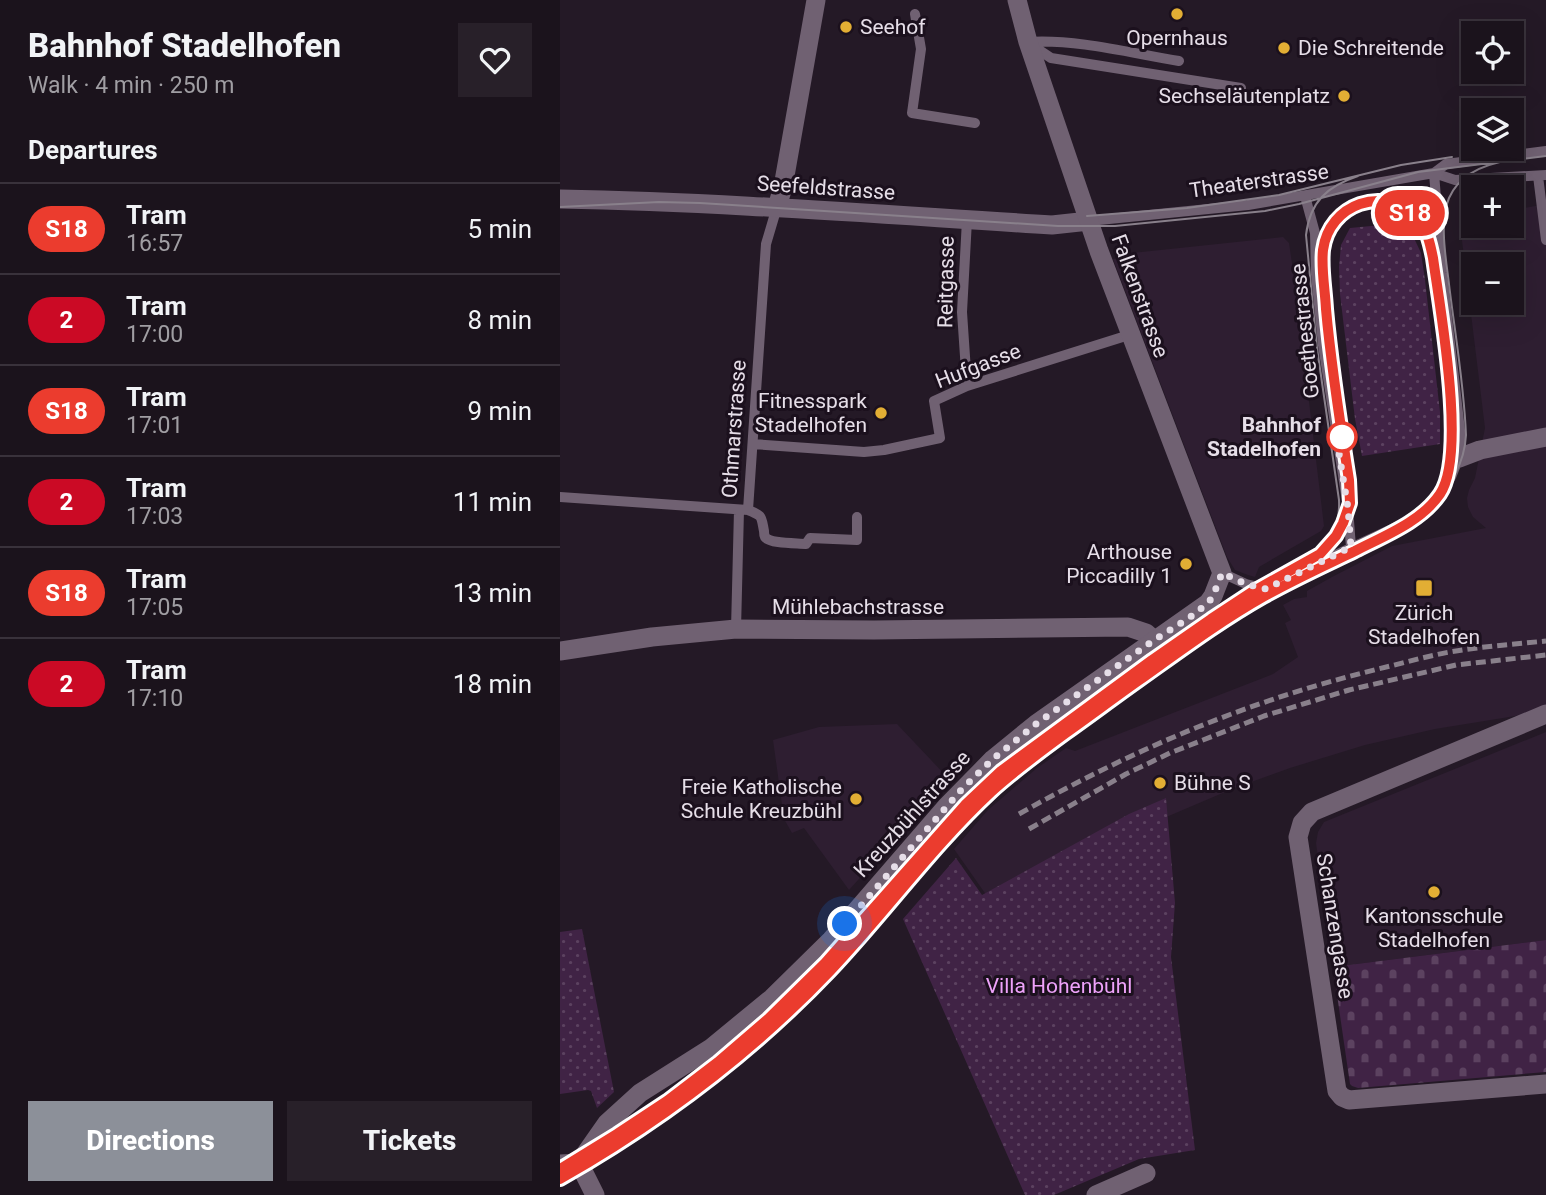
<!DOCTYPE html>
<meta charset="utf-8">
<style>
body{margin:0;font-family:Roboto,sans-serif;background:#282029;color:#f1f3f6;height:100vh;display:flex;flex-direction:column;font-size:26px;white-space:nowrap}
*{box-sizing:border-box;margin:0}
p{font-size:23px;color:#a09ea3}
.icon{flex:none;width:38px;height:38px;fill:none;stroke:currentColor;stroke-width:2;stroke-linecap:round;stroke-linejoin:round}
.map{position:relative;flex:1;overflow:hidden}
.sheet{display:flex;flex-direction:column;background:#1b131c;width:560px}
.sheet>*{flex:none}
.badge{padding:0 14px;border-radius:23px;font-size:24px;line-height:46px}
.fabs{position:absolute;left:901px;top:21px;display:grid;gap:14px}
.fabs a{display:grid;place-items:center;width:63px;height:63px;border-radius:0px;background:#1b131c;box-shadow:0 7px 28px #0002,0 0 0 2px #39323b;font-size:35px}
.you{position:absolute;width:35px;height:35px;margin:-18px;border:5px solid #fff;border-radius:50%;background:#1a73e8;box-shadow:0 0 0 10px #1a73e833}
.map>.badge{position:absolute;translate:-50% -50%;box-shadow:0 0 0 4px #fff}
h2{padding:0 28px;font-size:26px;line-height:63px}
.round{display:grid;place-items:center;flex:none;width:74px;height:74px;border-radius:0px;background:#282029}
.headline{display:flex;align-items:center;justify-content:space-between;height:119px;padding:0 28px}
h1{font-size:33px;font-weight:800;line-height:52px}
.primary-button{display:flex;gap:14px;margin-top:auto;padding:14px 28px}
.primary-button a{flex:1;height:80px;border-radius:0px;background:#8c9099;color:#fff;font-size:28px;font-weight:800;line-height:80px;text-align:center}
.primary-button a+a{background:#282029;color:#f1f3f6}
ul{padding:0;list-style:none}
li{display:flex;align-items:center;gap:21px;height:91px;padding:0 28px;border-top:2px solid #39323b}
li div{flex:1}
li b{display:block;font-size:26px}
li em{font-style:normal}
li .badge{min-width:77px;font-weight:700;text-align:center}
main{display:flex;flex:1;min-height:0}
.map>svg:first-child{display:block}
.built{fill:#2e1e31;fill-rule:evenodd}
.cemetery{fill:url(#cemetery-stones)}
.park{fill:url(#park-dots)}
.lines{fill:none;stroke-linecap:round;stroke-linejoin:round}
.service{stroke:#706172;stroke-width:10}
.minor{stroke:#706172;stroke-width:19}
.secondary{stroke:#706172;stroke-width:19}
.tram{stroke:#89808b;stroke-width:2}
.rail{stroke:#89808b;stroke-width:5;stroke-dasharray:10 5;stroke-linecap:butt}
.line-casing{stroke:#fff;stroke-width:16}
.line{stroke:#eb3c2e;stroke-width:10}
.walk{stroke:#e6dee8;stroke-width:7;stroke-dasharray:0 12.6}
.poi-dot{fill:#e2ae34;stroke:#1b101d;stroke-width:2.5}
.stop-dot{fill:#fff;stroke:#eb3c2e;stroke-width:3.5}
.labels{text-anchor:middle;dominant-baseline:central;stroke-width:6;stroke-linejoin:round;paint-order:stroke}
.poi-label{font-size:21px;fill:#e6dee8;stroke:#1b101d;text-anchor:end}
.street-label{font-size:21px;fill:#e6dee8;stroke:#1b101d}
.stop-label{font-size:21px;font-weight:bold;fill:#e6dee8;stroke:#1b101d;text-anchor:end}
.park-label{font-size:21px;fill:#eea2fa;stroke:#1b101d}
</style>
<main>
<section class="sheet">
<div class="headline"><div><h1>Bahnhof Stadelhofen</h1><p>Walk · 4 min · 250 m</p></div><a class="round"><svg class="icon" aria-label="heart" viewBox="0 0 24 24"><path d="M12 20l-8-8c-3-5 5-10 8-4 3-6 11-1 8 4z"/></svg></a></div>
<h2>Departures</h2>
<ul>
<li><span class="badge" style="background:#eb3c2e;color:#fff">S18</span><div><b>Tram</b><p>16:57</p></div><em>5 min</em></li>
<li><span class="badge" style="background:#cb0a25;color:#fff">2</span><div><b>Tram</b><p>17:00</p></div><em>8 min</em></li>
<li><span class="badge" style="background:#eb3c2e;color:#fff">S18</span><div><b>Tram</b><p>17:01</p></div><em>9 min</em></li>
<li><span class="badge" style="background:#cb0a25;color:#fff">2</span><div><b>Tram</b><p>17:03</p></div><em>11 min</em></li>
<li><span class="badge" style="background:#eb3c2e;color:#fff">S18</span><div><b>Tram</b><p>17:05</p></div><em>13 min</em></li>
<li><span class="badge" style="background:#cb0a25;color:#fff">2</span><div><b>Tram</b><p>17:10</p></div><em>18 min</em></li>
</ul>
<div class="primary-button"><a>Directions</a><a>Tickets</a></div>
</section>
<div class="map">
<svg width="986" height="1195" viewBox="0 0 986 1195">
<defs>
<pattern id="cemetery-stones" width="16" height="16" patternUnits="userSpaceOnUse" patternTransform="scale(1.75)"><rect width="16" height="16" fill="#402345"/><path d="M2 7V4a2 2 0 0 1 4 0v3zM10 15v-3a2 2 0 0 1 4 0v3z" fill="#5c4260"/></pattern>
<pattern id="park-dots" width="8" height="8" patternUnits="userSpaceOnUse" patternTransform="scale(1.75)"><rect width="8" height="8" fill="#402345"/><path d="M2 2h.1M6 6h.1" fill="none" stroke="#5c4260" stroke-width="1.8" stroke-linecap="round"/></pattern>
</defs>
<rect width="100%" height="100%" fill="#241926"/>
<path class="built" d="M981,205h5v506l-111,18 -70,16 -75,23 -58,21 -68,29 -163,98 -47,-67 34,-39 49,-42 29,-20 9,3 198,-77 25,-17 -13,-34 6,-3 -8,-15 11,-6 13,-2v-6l25,-14 60,-31 94,-18 -13,-11 -5,-10 -1,-9 2,-8 6,-12 10,-50 -26,-212 14,-2 1,12h38v-16zM914,264h38v39h-38z
M723,237l6,6 5,34 30,249 -3,5 -62,36 -4,10 -7,-2 -13,-5 -8,-13 -114,-298 19,-3v-3z
M337,724l52,55 -100,111 -45,-62 -12,5 -8,-14 -11,-79 46,-13z
M986,732v208l-213,27 -17,-124 2,-11 6,-10z"/>
<path class="cemetery" d="M986,940v132l-188,16 -6,-2 -2,-2 -17,-117z"/>
<path class="park" d="M843,223l10,13 8,17 4,27 15,132v32l-78,12 -7,-37 -15,-125 -1,-27 2,-22 9,-17z
M606,798l9,105 -4,54 24,193 -56,9 -85,36h-29l-122,-276 53,-61 26,37 147,-81z
M22,929l32,163 -17,16 -6,-17 -3,-1 -28,4v-162z"/>
<g class="lines">
<path class="service" d="M355,14l6,35 -9,64 63,10
M468,42c50,-3 102,11 151,19
M470,44l21,14 190,30
M874,173l21,7 91,-5
M978,176l8,64
M745,196l10,37 1,41 7,71 25,163 3,39
M407,220l-5,92 5,74
M529,221l159,-16 186,-32 12,-9 100,-13
M193,444l111,8 20,-2 56,-12 -6,-37 33,-15 162,-51
M0,497l188,13 18,-266 11,-37
M188,510c15,6 13,6 16,21 0,2 0,4 1,6 5,7 32,6 41,7l4,-6 47,2v-23
M662,573l24,11 20,5
M176,629l3,-119
M27,1158l48,-30 55,-39 34,-26 47,-40 54,-53 136,-154 42,-41 135,-99 99,-69 51,-30 121,-56c31,-21 49,-44 52,-82l-19,-166 -8,-100"/>
<path class="minor" d="M0,199c164,3 328,16 492,26l37,-4
M217,207l6,-20 33,-187
M899,458l21,-8 66,-13
M0,651l92,-14 84,-8 138,1 254,-3 18,6 8,7
M986,714l-234,98 -10,11 -4,14 39,254 5,6 7,3 197,-16
M536,1195l50,-22"/>
<path class="secondary" d="M19,1163l28,-40 33,-30 71,-45 61,-50 59,-58 115,-133 47,-48 43,-35 172,-121 5,-7 9,-23 -123,-322 -71,-209 -11,-42
M19,1163l16,32
M0,1164l19,-1"/>
<path class="tram" d="M0,207l99,-5 41,1 358,23h57l150,-15 34,-7 119,-32 128,-16
M527,216l100,-8 92,-13 122,-30 51,-8
M785,519c11,-34 -2,-76 -7,-111 -6,-37 -9,-74 -13,-112 -1,-19 -5,-39 1,-58 12,-36 58,-49 87,-23 13,11 17,27 20,43 4,32 8,64 12,97 5,40 12,85 2,124
M715,579c35,-20 66,-33 64,-79l-22,-152 -11,-113c4,-34 22,-49 52,-59
M0,1179c101,-58 193,-127 273,-212 53,-55 98,-116 152,-169 35,-35 78,-63 118,-92 61,-44 122,-91 190,-125 62,-31 169,-64 173,-146 -2,-51 -11,-101 -17,-151 -3,-25 -10,-62 0,-86 11,-25 36,-34 61,-38"/>
<path class="rail" d="M459,814c117,-66 229,-113 359,-145 26,-6 52,-14 78,-18 30,-5 60,-7 90,-10
M469,829l97,-55 44,-21 94,-37 85,-26 107,-25 90,-10"/>
</g>
<g class="lines">
<defs>
<path id="line" d="M0,1169l57,-35 50,-33 51,-39 50,-43 57,-56 140,-158 36,-34 151,-111 59,-41 41,-27 68,-38 16,-18 7,-13 7,-20 -1,-23c-9,-57 -18,-114 -23,-171 -1,-20 -5,-40 -3,-59 6,-46 61,-66 94,-32 10,11 13,25 16,40 7,51 34,196 7,236 -19,28 -56,42 -85,57 -31,15 -62,29 -92,46 -44,25 -84,55 -125,84 -24,17 -48,35 -72,52 -26,19 -52,38 -75,59 -59,55 -106,121 -161,179 -79,83 -170,151 -270,208"/>
</defs>
<use href="#line" class="line-casing"/>
<use href="#line" class="line"/>
<path class="walk" d="M285,924l116,-134 32,-31 43,-35 118,-84 35,-22 19,-15 5,-7 9,-23 24,11 20,5 85,-42 -3,-39 -12,-73 6,2"/>
</g>
<g class="poi-dot">
<circle cx="617" cy="14" r="7"/>
<circle cx="286" cy="27" r="7"/>
<circle cx="724" cy="48" r="7"/>
<circle cx="784" cy="96" r="7"/>
<circle cx="321" cy="413" r="7"/>
<circle cx="626" cy="564" r="7"/>
<rect x="855" y="579" width="18" height="18" rx="3.5"/>
<circle cx="600" cy="783" r="7"/>
<circle cx="296" cy="799" r="7"/>
<circle cx="874" cy="892" r="7"/>
</g>
<circle class="stop-dot" cx="782" cy="437" r="14"/>
<g class="labels">
<g class="poi-label">
<text x="300" y="27" text-anchor="start">Seehof</text>
<text x="617" y="38" text-anchor="middle">Opernhaus</text>
<text x="738" y="48" text-anchor="start">Die Schreitende</text>
<text x="770" y="96">Sechseläutenplatz</text>
<text x="307" y="401">Fitnesspark<tspan x="307" dy="24">Stadelhofen</tspan></text>
<text x="612" y="552">Arthouse<tspan x="612" dy="24">Piccadilly 1</tspan></text>
<text x="864" y="613" text-anchor="middle">Zürich<tspan x="864" dy="24">Stadelhofen</tspan></text>
<text x="614" y="783" text-anchor="start">Bühne S</text>
<text x="282" y="787">Freie Katholische<tspan x="282" dy="24">Schule Kreuzbühl</tspan></text>
<text x="874" y="916" text-anchor="middle">Kantonsschule<tspan x="874" dy="24">Stadelhofen</tspan></text>
</g>
<g class="street-label">
<text transform="translate(699 181) rotate(-8)">Theaterstrasse</text>
<text transform="translate(266 188) rotate(4)">Seefeldstrasse</text>
<text transform="translate(386 282) rotate(-89)">Reitgasse</text>
<text transform="translate(580 296) rotate(70)">Falkenstrasse</text>
<text transform="translate(745 331) rotate(-96)">Goethestrasse</text>
<text transform="translate(418 366) rotate(-21)">Hufgasse</text>
<text transform="translate(174 429) rotate(-86)">Othmarstrasse</text>
<text x="298" y="607">Mühlebachstrasse</text>
<text transform="translate(352 814) rotate(-48)">Kreuzbühlstrasse</text>
<text transform="translate(775 926) rotate(81)">Schanzengasse</text>
</g>
<g class="stop-label">
<text x="761" y="425">Bahnhof<tspan x="761" dy="24">Stadelhofen</tspan></text>
</g>
<g class="park-label">
<text x="499" y="986">Villa Hohenbühl</text>
</g>
</g>
</svg>
<div class="fabs">
<a><svg class="icon" aria-label="locate" viewBox="0 0 24 24"><circle cx="12" cy="12" r="6"/><path d="M12 2v4M12 18v4M2 12h4M18 12h4"/></svg></a>
<a><svg class="icon" aria-label="layers" viewBox="0 0 24 24"><path d="M12 4l9 5-9 5-9-5zM3 14l9 5 9-5"/></svg></a>
<a>+</a>
<a>−</a>
</div>
<div class="you" style="left:285px;top:924px"></div>
<b class="badge" style="left:850px;top:213px;background:#eb3c2e;color:#fff">S18</b>
</div>
</main>
